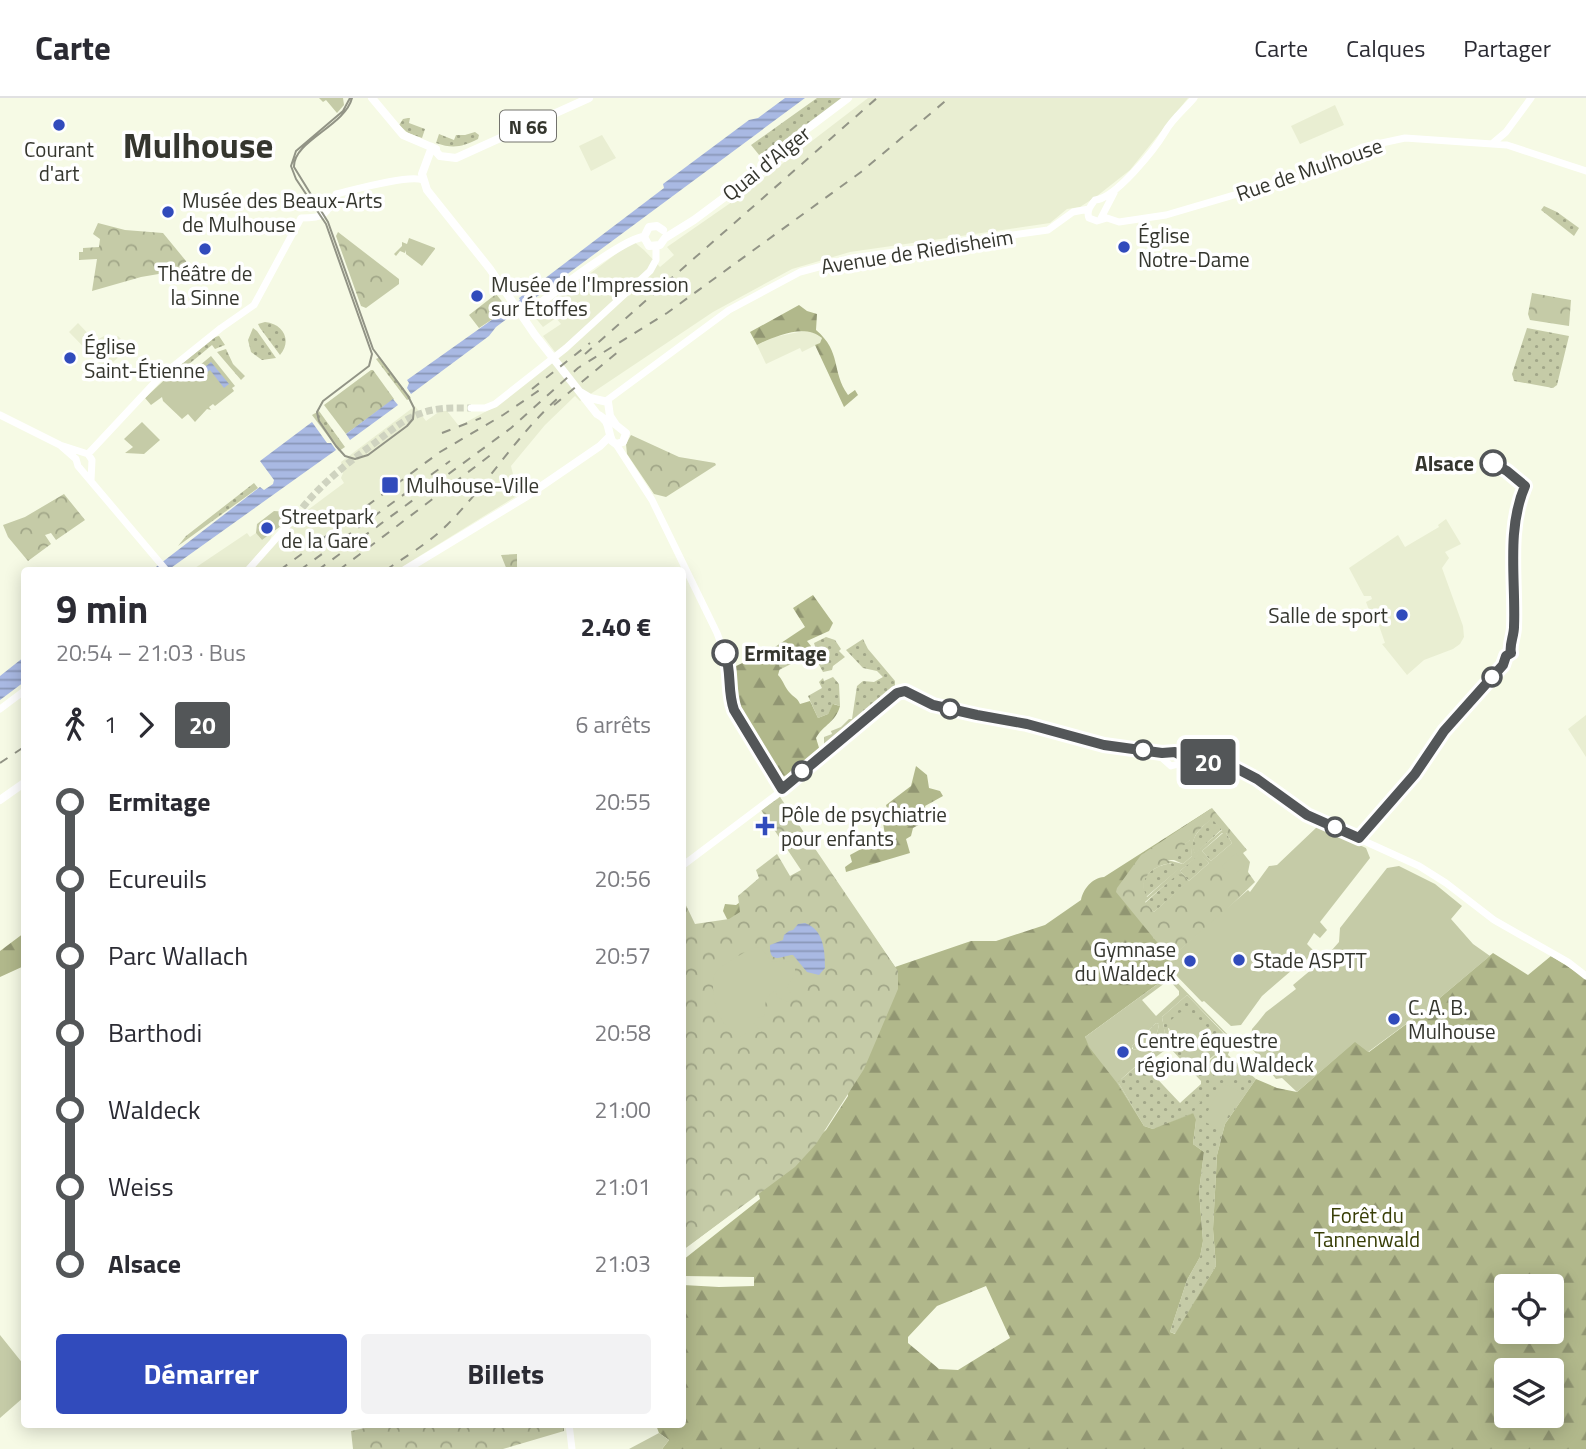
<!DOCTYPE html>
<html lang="fr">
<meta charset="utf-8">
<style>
body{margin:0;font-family:"Titillium Web",sans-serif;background:#f2f2f3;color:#2b2b33;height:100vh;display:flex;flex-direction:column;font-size:26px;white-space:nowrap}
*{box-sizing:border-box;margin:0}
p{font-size:23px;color:#7c7c81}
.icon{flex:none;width:38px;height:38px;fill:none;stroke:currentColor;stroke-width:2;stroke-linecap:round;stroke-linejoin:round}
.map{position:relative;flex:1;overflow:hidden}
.side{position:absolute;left:21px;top:469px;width:665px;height:861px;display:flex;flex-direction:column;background:#fff;border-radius:7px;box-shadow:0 4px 18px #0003}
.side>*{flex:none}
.badge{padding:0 14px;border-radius:5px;font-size:24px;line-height:46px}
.fabs{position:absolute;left:1494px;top:1176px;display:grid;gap:14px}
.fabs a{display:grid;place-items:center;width:70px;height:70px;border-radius:7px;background:#fff;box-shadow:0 4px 18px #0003;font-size:35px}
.map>.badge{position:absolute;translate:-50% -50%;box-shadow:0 0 0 4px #fff}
.legs{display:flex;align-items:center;gap:10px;height:77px;padding:0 35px;font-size:23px}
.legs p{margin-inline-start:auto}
.headline{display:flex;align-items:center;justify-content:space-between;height:119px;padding:0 35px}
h1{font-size:38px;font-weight:700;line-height:52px}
.cta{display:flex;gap:14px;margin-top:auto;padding:14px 35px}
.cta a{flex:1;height:80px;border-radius:7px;background:#314bbc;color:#fff;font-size:28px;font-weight:700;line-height:80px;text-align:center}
.cta a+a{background:#f2f2f3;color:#2b2b33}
ul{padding:0 35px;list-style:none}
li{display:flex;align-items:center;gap:24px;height:77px;font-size:26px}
li i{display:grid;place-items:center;width:10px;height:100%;margin:0 9px;background:currentColor}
li i::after{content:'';width:18px;height:18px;margin:-9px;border:5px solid;border-radius:50%;background:#fff}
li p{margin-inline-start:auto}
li:first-child i{background:linear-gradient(#0000 50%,currentColor 0)}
li:last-child i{background:linear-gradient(currentColor 50%,#0000 0)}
header{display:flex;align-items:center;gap:42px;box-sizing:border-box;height:98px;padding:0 35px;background:#fff;border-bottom:2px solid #e1e1e2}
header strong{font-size:33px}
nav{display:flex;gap:38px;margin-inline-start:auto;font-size:24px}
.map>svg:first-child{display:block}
.built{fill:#e9eed2}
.grass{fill:url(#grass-dots);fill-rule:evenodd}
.forest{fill:url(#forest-firs);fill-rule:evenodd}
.park{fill:url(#park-crowns);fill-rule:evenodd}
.garden{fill:#c5cba7;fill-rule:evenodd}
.water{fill:url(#water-rules)}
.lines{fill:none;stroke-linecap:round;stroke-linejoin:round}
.secondary-tunnel{stroke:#cfd3c0;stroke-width:7;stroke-dasharray:7 3.5;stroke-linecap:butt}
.secondary{stroke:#fff;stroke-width:7}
.primary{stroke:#fff;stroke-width:8}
.tram{stroke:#929486;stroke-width:2}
.rail{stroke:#929486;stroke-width:2;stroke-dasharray:9 9;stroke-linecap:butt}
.line-1-casing{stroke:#fff;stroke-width:16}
.line-1{stroke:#535658;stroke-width:10}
.poi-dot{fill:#314bbc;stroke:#fff;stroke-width:2.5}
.stop-1-dot{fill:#fff;stroke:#535658;stroke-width:3.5}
.labels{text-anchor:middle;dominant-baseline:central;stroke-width:7;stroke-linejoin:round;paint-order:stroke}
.shield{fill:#fff;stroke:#72726d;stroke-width:2}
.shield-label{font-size:19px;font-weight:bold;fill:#35362e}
.poi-label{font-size:21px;fill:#35362e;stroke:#fff;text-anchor:start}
.street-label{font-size:21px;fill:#35362e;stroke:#fff}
.stop-label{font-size:21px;font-weight:bold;fill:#35362e;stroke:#fff;text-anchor:end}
.park-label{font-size:21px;fill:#383e06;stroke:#fff}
.town-label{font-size:35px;font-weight:bold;fill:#35362e;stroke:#fff}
</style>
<header>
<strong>Carte</strong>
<nav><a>Carte</a><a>Calques</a><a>Partager</a></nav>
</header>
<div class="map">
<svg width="1586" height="1351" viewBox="0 0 1586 1351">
<defs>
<pattern id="grass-dots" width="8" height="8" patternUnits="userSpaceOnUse" patternTransform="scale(1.75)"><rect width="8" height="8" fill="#c5cba7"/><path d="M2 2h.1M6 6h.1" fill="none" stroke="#a1a688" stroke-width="1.8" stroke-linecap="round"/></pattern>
<pattern id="forest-firs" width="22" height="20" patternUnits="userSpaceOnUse" patternTransform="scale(1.75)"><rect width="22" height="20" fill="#b1b88b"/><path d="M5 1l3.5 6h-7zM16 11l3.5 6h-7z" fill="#919672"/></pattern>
<pattern id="park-crowns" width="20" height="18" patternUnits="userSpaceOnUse" patternTransform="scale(1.75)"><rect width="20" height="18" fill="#c5cba7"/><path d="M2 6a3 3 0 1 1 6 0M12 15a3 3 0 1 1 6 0" fill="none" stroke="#a1a688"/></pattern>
<pattern id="water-rules" width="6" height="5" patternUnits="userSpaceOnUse" patternTransform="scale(1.75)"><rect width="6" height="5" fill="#a9b9e3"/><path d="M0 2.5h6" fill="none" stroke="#8a97b8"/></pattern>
</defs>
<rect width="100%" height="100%" fill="#f6fae5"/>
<path class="built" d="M868,0h320l-58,72 -33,26 -17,11 -13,2 -17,14 -200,29 -58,17 -79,43 -133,89 -5,-5 -30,29 -34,41 7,29 -121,75h-146l46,-52 47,-35 -3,-5 2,-5 -2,-11 74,-56 11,15 14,-10h7l12,15 37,-20 62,-50 -15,-20 18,-12 -5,-6 -13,9 -9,-11 99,-75 11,9 16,17 14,-12 -7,-8 72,-50z
M1335,7l9,20 -44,19 -9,-18z
M602,37l14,23 -25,13 -12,-25z
M78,225l17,18 9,-5 6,6 8,-6 3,3 -5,5 2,3 -3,3 6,5 -16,14 -36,-37z
M809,232l13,8 -2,5 -18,9 -2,-4 -34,16 -9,-19 17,-8z
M1446,421l15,25 -16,8 4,6 -7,10 21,58 1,11 -4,7 -7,5 -29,11 -17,15 -25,-31 3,-1 -9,-26 -4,1 -6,-16 6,-3 -1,-3h-7l-15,-28 49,-33 7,12 34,-20 -1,-2z
M273,434l-3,8 -26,30h-52l55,-37 3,4 6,-4 6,7z
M1586,617v42l-18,-28z"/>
<path class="grass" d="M817,0h27l-80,63 -13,-16z
M408,20h2l-1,5 16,6 -3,9 -14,-5 -9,-8 4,-6z
M475,34l4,3 -1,4c-16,8 -25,10 -42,4l3,-9 15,6 2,-5h9z
M1544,108l13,6 22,16 -5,8 -33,-26z
M265,224c19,2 27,19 15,33l-20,-27 -2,-4z
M253,230l4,3 19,27 -14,2 -11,-8 -3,-12z
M1527,230l42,8 -12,49 -4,3 -39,-7 -2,-7z
M219,238l6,9 -10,4 -3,-4 -29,24 -3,-4 35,-28z
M226,251l7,15 12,12 -4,4 -24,-28z
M380,259l31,41 -4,2 -31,-41z
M319,313l26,36 -6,4 -27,-36z
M254,385l4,5 -80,58 8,-10z
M826,539l9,3 6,9 -2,2 6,6 -12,9 -1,4 -9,2 -6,-11 2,-1 -5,-17z
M863,541l5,10 27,32v9l-71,58v-11l8,-3 -1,-3 10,-4 8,-8h3l5,-33 6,-5 11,1 9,-5 -6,-6 -14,-3 -17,-18z
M796,548l5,9 9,-4 -1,4 -30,15 -4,-15z
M833,579l6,7 1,22 -6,-2 -6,10 -10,4 -10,-22 14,-8 -3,-6 4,-4 1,3z
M1212,720l10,11 -27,25c-8,-15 6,-26 17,-36z
M1223,735h3l6,10 -21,18 -9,-10z
M1191,741l1,17 -9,8 -9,-4h-9z
M1200,755l9,10 -20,18 -9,-10z
M1173,765l7,5 -34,29c-10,-20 8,-32 27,-34z
M1178,775l9,10 -33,29 -9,-9z
M1187,897l41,43 2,10 -2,7 28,24 -31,45 -8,31 -4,74 3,37 -40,68 -6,-2 17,-52 13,-23 3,-16 -4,-50 5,-39 -11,-8 3,-24 -43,9 -9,-3 -26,-44 48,-42 -4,-23zM1168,930l50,24 -9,9 -39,-25zM1168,950h2l31,33v3l-21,19 -33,-35 6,-9z
M1156,925l3,1c-2,15 -11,25 -26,25l-1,-3z"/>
<path class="forest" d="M799,207l8,6 10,3 -1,16c26,22 15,41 32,65l7,-5 3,5 -14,12 -29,-62 5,-2 2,-5c-17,-15 -47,-2 -65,7l-7,-13z
M813,497l20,28 -4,8 -22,10 4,5 -1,5 -9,4 -5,-9 -21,9 5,13 -2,7c5,5 7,13 12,18 4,5 7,4 10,11l10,-3 8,17 10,-4 5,-10 7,2c-4,16 -17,19 -24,32l4,13 -40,29 -40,-68 -7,-18v-22h3v-6l36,-17 33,-22 -12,-19z
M916,668l11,9 2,13 11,3 3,5 -18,10 4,13 -16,9 -2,8 -5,3 4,14 -64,19 -1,-5 7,-5 -2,-7 35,-19 -2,-14 7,-4 -4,-13 25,-19z
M1212,710l-59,57 -13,18 14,56 17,-33 3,3 9,-9 -2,-3 8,-11 -19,72v17l-85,62 36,42 -3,4 26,43 9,3 40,-16 3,7 -3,24 11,8 -5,39 4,50 -3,16 -13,23 -17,52 5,2 41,-68 -3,-37 4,-74 8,-31 31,-45 21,9 20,4 58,-51 14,11 60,-45 64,-54 35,22 23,-19 35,22v471h-924l7,-9 -10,-7 -3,-8 26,-1 1,-139 36,2 35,-1v-9l-71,-1v-16l77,-61 -1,-4 -2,-1 -74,56 52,-41 91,-79 22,-34 -15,-218 62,89 76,-26h25l49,-16 36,-25c2,-11 11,-22 23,-23zM986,1188l24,52 -52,32 -19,-1 -31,-26v-6l29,-31zM1507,1188h45v46h-45zM1507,1272h45v46h-45z
M743,802l3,1 -14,28 -9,-18 2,-7 11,1z
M24,835v33l-24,11v-26z"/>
<path class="park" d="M98,125l27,7 38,3 23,28 2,8 -47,8 -49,14 5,-32 -18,1v-8h4v-4l16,-1 1,-8 -7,-5z
M338,134l61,47v5l-33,24 -5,-2 -25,-70z
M1532,195l39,7 -2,26 -39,-6 -2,-6z
M496,196l12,15 -29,19 -10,-13z
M371,272h2l21,29 -48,35 -22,-29z
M631,337l48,22 36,6 1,2 -50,32 -12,-3 -27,-40 -1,-10z
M64,396l21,26 -29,20 -5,-7 -6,2 6,9 -23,17 -20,-24 -5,-12 22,-8z
M517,456v15l-10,1 -6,-15z
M780,699l118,174v18l-34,80 -48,75 -21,23 -112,83 -1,-353 13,27 34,-5 11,-7 -2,-16 21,-18 -3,-8 21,-16 13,22 11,-6 -40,-60z
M1212,710l35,42 -4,3 7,9 -2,10 7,10 -37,36 -48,40 -54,-66 1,-4 24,-33zM1212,721l10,11 -27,23c-7,-15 6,-26 17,-34zM1222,735h4l6,10 -21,18 -9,-10zM1190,742l2,16 -9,8 -16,-4zM1200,756l9,9 -20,18 -9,-10zM1172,765l7,5 -32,29c-11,-20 8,-32 25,-34zM1178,776l8,9 -32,29 -9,-10z
M379,1327l185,-1v7l-61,18h-150l-2,-18z"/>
<path class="garden" d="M319,0h24l1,7 -7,8 -11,-13 -3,2z
M409,140l26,10v1l-13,17 -16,-12v-4l-1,3 -5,-2 -4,5 -2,-2 8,-8v-4l5,2z
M211,258l24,30 -3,2 2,3 -19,15 -2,-2 -4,3 2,3 -4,-1 -12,13 -7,-8 -6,5 -19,-18 -1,-4 -11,8 -6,-7 30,-28 3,3 3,-2 7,9 2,-2 -2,-3z
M142,324l18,18 -16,14 -19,-1 8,-6 -9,-8z
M274,413l14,1 -2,2h5l-6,9 -23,17 -6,-7 1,-9z
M1318,728l48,22 4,10 -50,64 7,8 -7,8 -6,-5 -7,11 7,7 -13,15 -2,-2 -37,32 -21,29 -10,1 -27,-25 -2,1 -32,-33v-11l78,-68 2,2 19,-26 8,-1z
M1236,755l7,8 1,5 -10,9 -5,-1 -7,-8z
M1399,768l36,18 27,22 -11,13 22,25 17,12 -61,51 -61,45 -13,-10 -58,50 -15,-14 -6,1 -26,-33 2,-17 6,-7 8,-10 30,-23 -3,-4 31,-26 15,-17 1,-14 47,-60z
M755,849l6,1 11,14 19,-1 4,4v10l-8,12 6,11 -5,4 -11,-5 -1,-6c-12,4 -11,14 -11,25l-8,2 -4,4 8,10h-12l-10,6c-18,-13 -26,-30 -26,-52 0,-3 0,-8 1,-11 6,-10 31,-23 41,-28z
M1170,877l58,60 3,13 -37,65 -41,16 -9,-3 -27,-43 -28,-36 -4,-10zM1169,882l10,11v4l-23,21 -14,-16zM1187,897l40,41 3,12 -37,65 -40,16 -9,-3 -26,-44 48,-43 -4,-22zM1156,925l3,1c-2,15 -11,27 -27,25v-3z
M1184,913c15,4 36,26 34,41l-12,10 -12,-1 -24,-25 -1,-14 10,-9z
M1222,985l18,9 -19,38 -18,-9z
M0,1237l24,30v32l-24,21z
M659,1335l10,7 -7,9h-33z"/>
<path class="water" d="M785,0h20l-309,229 -7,9 -78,58 -4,-6 2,-5 -2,-3 113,-80 -1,-2 145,-110 -1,-4 86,-64 9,-2z
M211,264l18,22 -5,4 -14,-18 -15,11 -3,-3z
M393,301l5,6 -48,35 -4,-6z
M312,324l15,21h4l5,7 -168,120h-16l108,-83 4,3 9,-6 1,-4 -14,-19z
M24,559v25l-24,18v-24z
M805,825c19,7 20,28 20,45l-6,7 -12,-3 -14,-17c-10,0 -24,11 -23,-10l13,-5 1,-5 5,-4 4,-1 5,-6z"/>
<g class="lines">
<path class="secondary-tunnel" d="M296,418c22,-30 50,-52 80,-74 14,-11 29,-24 46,-29 16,-6 32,-5 49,-5"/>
<path class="secondary" d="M1194,0c-9,11 -22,21 -29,34 -10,17 -50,67 -70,68 -4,5 -9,11 -6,18l8,3 10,-3 12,4 47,-7 136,-40 61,-28 42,-9 102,7 79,26
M1493,45l13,-11 25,-34
M1101,120l13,-25
M606,303l123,-91 71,-38 52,-14 196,-28 25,-18 16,-3
M471,310h14l10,-4 71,-56 84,-77 6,-11v-13
M0,317l60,30 28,9 4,6 -1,20
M616,346l36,56 65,133 12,32 4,43 49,81
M60,347l16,14 2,7 88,104
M88,356l72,-77 61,-49 33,-23 47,-87c24,0 25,-3 35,-24 17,-4 73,-20 87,-14
M248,472l48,-54
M0,611l24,-18
M1166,662l1,-5 5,-3 18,6
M1202,663l28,5 17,7 60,42 112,51 27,17 48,37 74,42 18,14
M682,768l94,-71 45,-41 80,-63 8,1 24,13 94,19 77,21 4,2 53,10 10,9 14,-4h20
M569,1326l3,25"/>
<path class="primary" d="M372,0l31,37 33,14
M432,49l-10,27 5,16 63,79 45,66 62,79c14,7 10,16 15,27l4,3 7,-2 3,-9 -10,-8 -6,-9 -2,-14 -18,-4 -10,-6
M432,49l8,9 16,2 133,-60
M644,139l5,9 11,-1 5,-7 29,-18 59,-44 34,-32 61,-46
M644,139l5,-10 8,-1 6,4
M525,222l4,-8c19,-15 96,-75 115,-75
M405,472l122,-74 73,-50 10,-10
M0,702l24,-17"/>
<path class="tram" d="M350,0l-7,13 -47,40 -5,15 5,13 30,45 46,130 -3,12 -46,35 -6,11 2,9 17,25 9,10 10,3 13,-4 39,-29 6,-7 1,-11 -6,-12 -35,-47 -45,-127 -34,-55c-1,-26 51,-41 58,-69"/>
<path class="rail" d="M585,256l292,-256
M532,291l58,-46
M554,307l65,-54
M442,335l39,-15
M280,472l160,-118 63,-37 41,-28
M300,472l150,-109
M318,472l193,-142 67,-60 89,-55 194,-141 88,-74
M339,472l153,-116
M386,472c20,-14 43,-27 61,-45 40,-40 69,-89 111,-127
M0,665l24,-16"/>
</g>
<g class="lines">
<defs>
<path id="line-1" d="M725,555c7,19 2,38 9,57l48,79 115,-96 8,-2 28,14 44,10 50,9 77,21 58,8 13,-1 11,6 50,10 21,11 50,36 52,23 56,-64 29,-43 59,-66 3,-9 5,-3c-2,-8 3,-17 3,-26 2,-46 -8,-97 11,-141l-18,-15 -14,-8"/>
</defs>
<use href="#line-1" class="line-1-casing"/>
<use href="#line-1" class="line-1"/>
</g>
<g class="poi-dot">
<circle cx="59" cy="27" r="7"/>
<circle cx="168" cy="114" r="7"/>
<circle cx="1124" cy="149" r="7"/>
<circle cx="205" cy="151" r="7"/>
<circle cx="477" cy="198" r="7"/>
<circle cx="70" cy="260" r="7"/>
<rect x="381" y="378" width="18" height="18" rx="3.5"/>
<circle cx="267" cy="430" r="7"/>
<circle cx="1402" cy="517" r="7"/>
<path d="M761.5 717.5h7v7h7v7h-7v7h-7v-7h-7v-7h7z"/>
<circle cx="1239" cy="862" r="7"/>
<circle cx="1190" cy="863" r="7"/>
<circle cx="1394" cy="921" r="7"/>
<circle cx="1123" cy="954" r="7"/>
</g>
<g class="stop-1-dot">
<circle cx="1493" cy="365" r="12"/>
<circle cx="725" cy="555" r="12"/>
<circle cx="1492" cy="579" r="9"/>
<circle cx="950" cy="611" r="9"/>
<circle cx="1143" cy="652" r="9"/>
<circle cx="802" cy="673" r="9"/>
<circle cx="1335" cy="729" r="9"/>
</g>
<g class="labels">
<rect class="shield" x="500" y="12.5" width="56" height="31" rx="5"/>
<g class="shield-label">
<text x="528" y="28">N 66</text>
</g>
<g class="poi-label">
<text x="59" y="51" text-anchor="middle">Courant<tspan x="59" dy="24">d'art</tspan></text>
<text x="182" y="102">Musée des Beaux-Arts<tspan x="182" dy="24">de Mulhouse</tspan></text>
<text x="1138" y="137">Église<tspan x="1138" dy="24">Notre-Dame</tspan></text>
<text x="205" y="175" text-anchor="middle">Théâtre de<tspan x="205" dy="24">la Sinne</tspan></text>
<text x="491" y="186">Musée de l'Impression<tspan x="491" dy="24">sur Étoffes</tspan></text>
<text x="84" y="248">Église<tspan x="84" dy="24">Saint-Étienne</tspan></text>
<text x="406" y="387">Mulhouse-Ville</text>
<text x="281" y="418">Streetpark<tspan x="281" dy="24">de la Gare</tspan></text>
<text x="1388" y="517" text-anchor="end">Salle de sport</text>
<text x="781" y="716">Pôle de psychiatrie<tspan x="781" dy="24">pour enfants</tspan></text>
<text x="1176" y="851" text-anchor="end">Gymnase<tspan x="1176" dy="24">du Waldeck</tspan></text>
<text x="1253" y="862">Stade ASPTT</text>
<text x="1408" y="909">C. A. B.<tspan x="1408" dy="24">Mulhouse</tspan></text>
<text x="1137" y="942">Centre équestre<tspan x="1137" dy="24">régional du Waldeck</tspan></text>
</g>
<g class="street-label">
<text transform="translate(766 65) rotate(-39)">Quai d'Alger</text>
<text transform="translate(1309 71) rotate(-19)">Rue de Mulhouse</text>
<text transform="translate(917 153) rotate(-9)">Avenue de Riedisheim</text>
</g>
<g class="stop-label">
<text x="1474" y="365">Alsace</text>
<text x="744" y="555" text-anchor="start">Ermitage</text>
</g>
<g class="park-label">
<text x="1367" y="1117">Forêt du<tspan x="1367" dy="24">Tannenwald</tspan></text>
</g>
<g class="town-label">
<text x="198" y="47">Mulhouse</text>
</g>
</g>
</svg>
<div class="fabs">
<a><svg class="icon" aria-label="locate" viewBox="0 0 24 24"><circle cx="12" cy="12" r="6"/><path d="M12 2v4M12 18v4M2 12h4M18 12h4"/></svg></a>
<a><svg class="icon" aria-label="layers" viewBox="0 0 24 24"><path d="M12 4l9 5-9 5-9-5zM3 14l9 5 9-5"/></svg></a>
</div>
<b class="badge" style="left:1208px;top:664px;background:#535658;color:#fff">20</b>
<section class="side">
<div class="headline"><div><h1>9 min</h1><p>20:54 – 21:03 · Bus</p></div><b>2.40 €</b></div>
<div class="legs"><svg class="icon" aria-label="walk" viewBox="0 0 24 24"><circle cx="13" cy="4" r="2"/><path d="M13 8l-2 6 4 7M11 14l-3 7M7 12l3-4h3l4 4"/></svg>1<svg class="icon" aria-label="forward" viewBox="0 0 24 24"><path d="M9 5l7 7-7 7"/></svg><b class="badge" style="background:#535658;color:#fff">20</b><p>6 arrêts</p></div>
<ul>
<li><i style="color:#535658"></i><b>Ermitage</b><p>20:55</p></li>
<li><i style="color:#535658"></i><span>Ecureuils</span><p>20:56</p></li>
<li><i style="color:#535658"></i><span>Parc Wallach</span><p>20:57</p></li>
<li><i style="color:#535658"></i><span>Barthodi</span><p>20:58</p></li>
<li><i style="color:#535658"></i><span>Waldeck</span><p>21:00</p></li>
<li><i style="color:#535658"></i><span>Weiss</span><p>21:01</p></li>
<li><i style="color:#535658"></i><b>Alsace</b><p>21:03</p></li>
</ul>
<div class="cta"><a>Démarrer</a><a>Billets</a></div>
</section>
</div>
